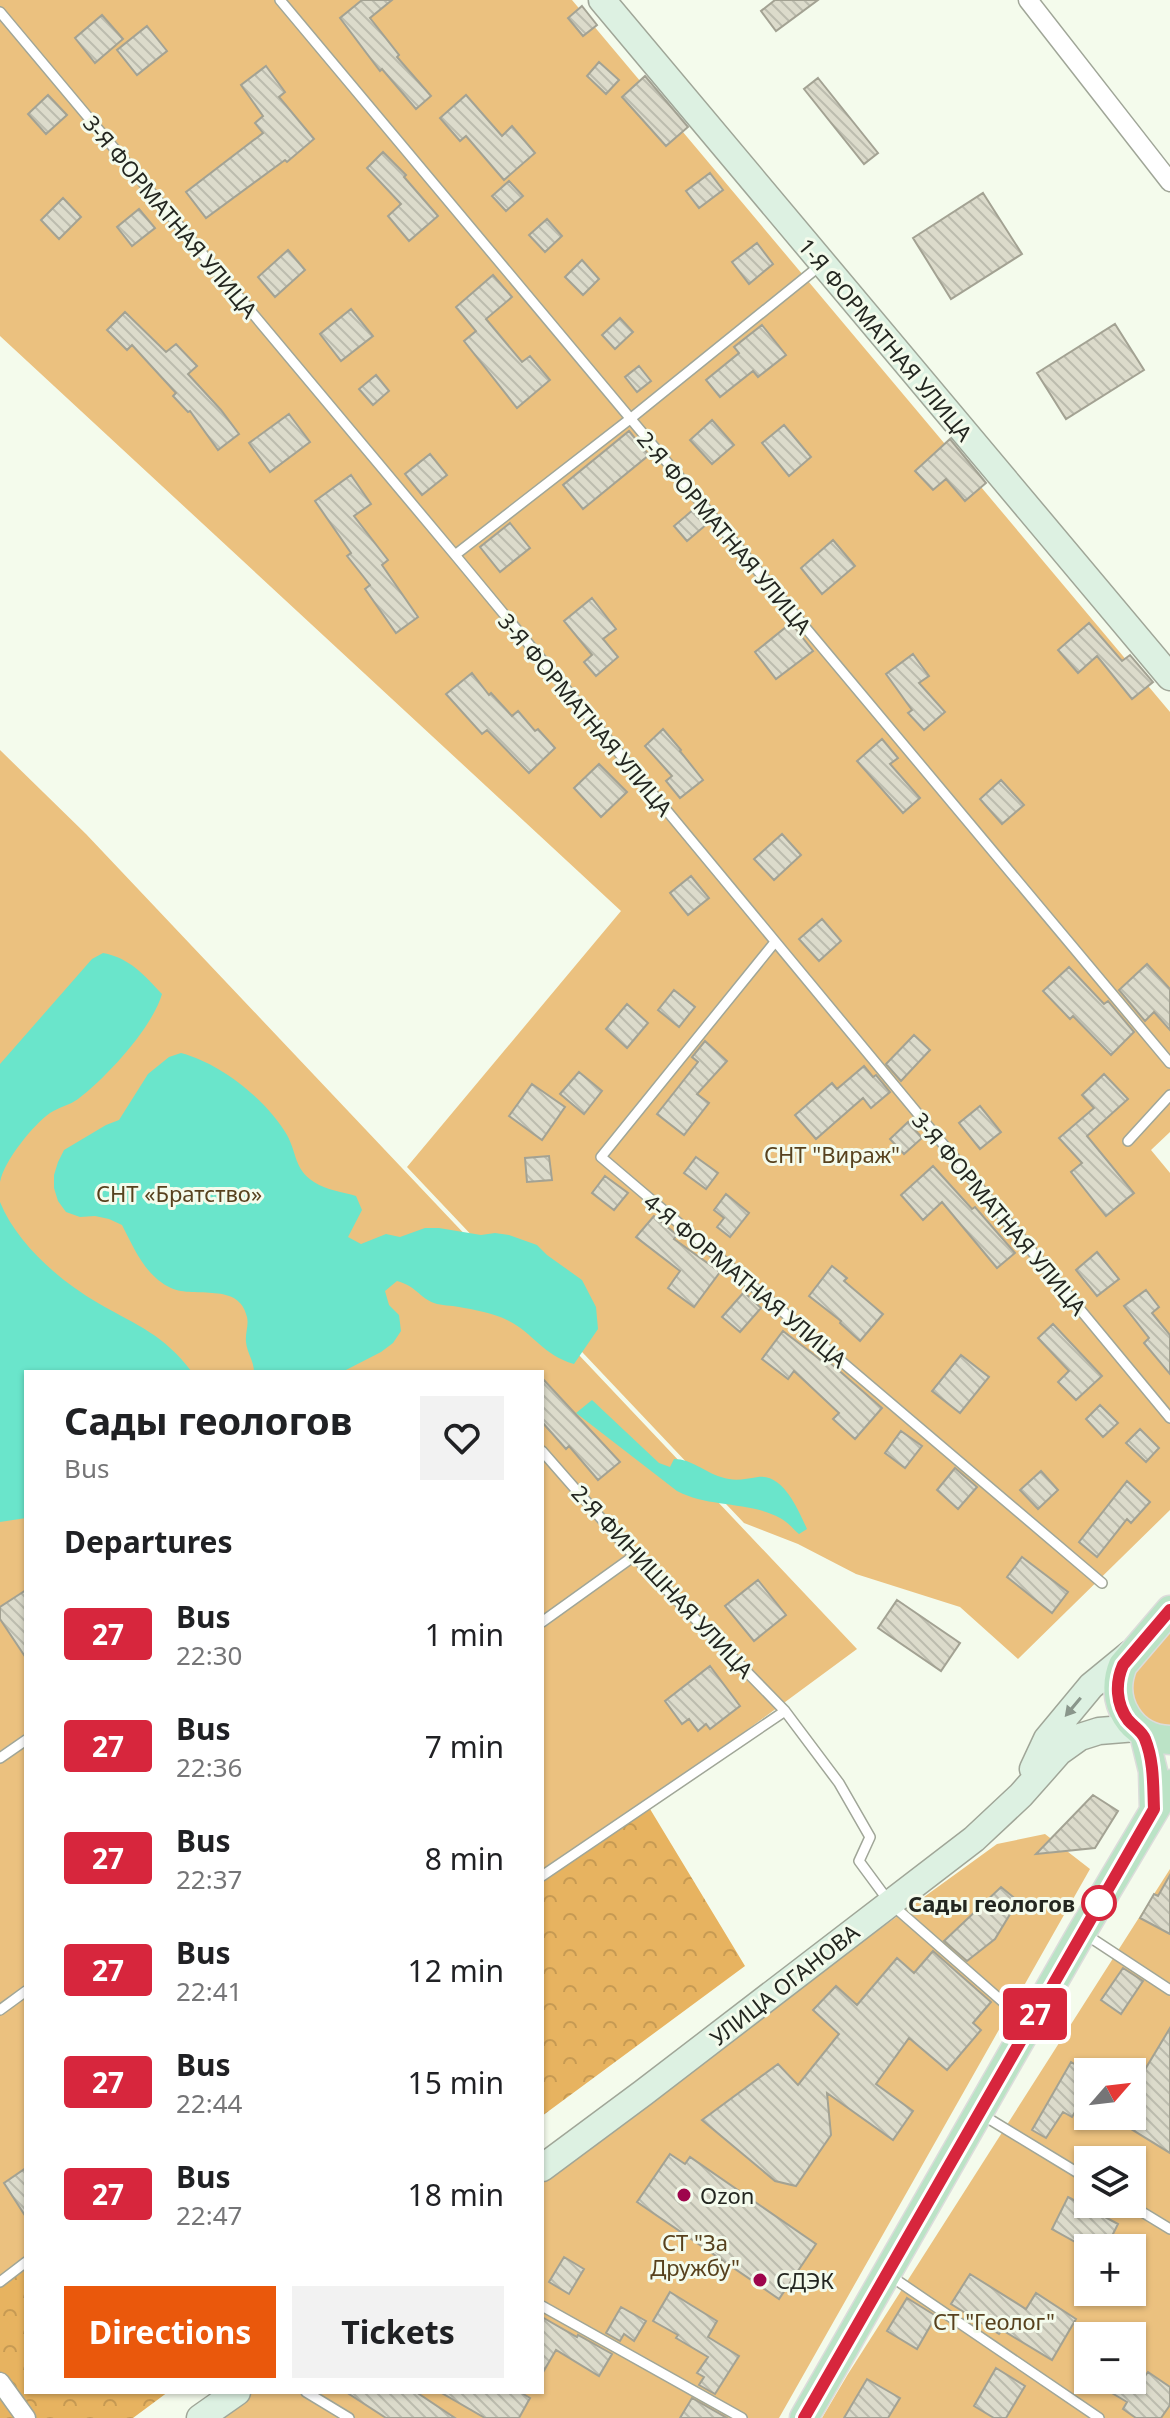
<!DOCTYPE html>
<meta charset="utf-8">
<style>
body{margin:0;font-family:"Noto Sans",sans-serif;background:#f2f2f2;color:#202124;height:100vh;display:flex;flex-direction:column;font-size:30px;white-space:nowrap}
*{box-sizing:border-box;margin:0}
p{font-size:26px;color:#757577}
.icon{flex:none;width:44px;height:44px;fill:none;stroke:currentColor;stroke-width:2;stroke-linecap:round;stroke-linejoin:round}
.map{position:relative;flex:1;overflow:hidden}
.details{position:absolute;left:24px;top:1370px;width:520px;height:1024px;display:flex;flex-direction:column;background:#fff;border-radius:0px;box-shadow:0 2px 6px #0004}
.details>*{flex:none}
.badge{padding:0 16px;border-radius:6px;font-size:28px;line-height:52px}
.needle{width:52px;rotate:62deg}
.buttons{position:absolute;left:1074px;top:2058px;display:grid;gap:16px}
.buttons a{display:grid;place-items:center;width:72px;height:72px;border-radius:0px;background:#fff;box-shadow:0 2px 6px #0004;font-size:40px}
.map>.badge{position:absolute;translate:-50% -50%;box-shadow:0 0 0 4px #fff}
h2{padding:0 40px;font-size:30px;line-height:72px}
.round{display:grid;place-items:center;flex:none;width:84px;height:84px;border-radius:0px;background:#f2f2f2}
.headline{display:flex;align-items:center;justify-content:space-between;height:136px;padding:0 40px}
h1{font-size:38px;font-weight:700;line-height:60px}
.button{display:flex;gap:16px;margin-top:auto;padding:16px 40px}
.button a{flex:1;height:92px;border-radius:0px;background:#ea580c;color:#fff;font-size:32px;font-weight:700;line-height:92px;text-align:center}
.button a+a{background:#f2f2f2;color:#202124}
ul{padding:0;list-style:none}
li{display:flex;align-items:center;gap:24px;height:112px;padding:0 40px}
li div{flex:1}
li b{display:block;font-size:30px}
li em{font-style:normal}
li .badge{min-width:88px;font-weight:700;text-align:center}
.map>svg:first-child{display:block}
.green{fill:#ebc17f;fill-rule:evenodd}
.forest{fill:url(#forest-crowns)}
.water{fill:#6ae5cb}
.building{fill:url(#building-back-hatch);stroke:#a3a293;stroke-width:2}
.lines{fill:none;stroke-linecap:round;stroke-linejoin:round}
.lane-casing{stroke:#a0a698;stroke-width:12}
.street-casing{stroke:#a0a698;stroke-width:21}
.secondary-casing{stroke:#a0a698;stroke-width:29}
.primary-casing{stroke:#dcdcdb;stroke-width:31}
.lane{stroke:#fff;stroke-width:9}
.street{stroke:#fff;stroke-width:18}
.secondary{stroke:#ddf1e2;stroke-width:26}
.primary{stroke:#bbe3c6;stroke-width:28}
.oneway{fill:#89968b}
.line-casing{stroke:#fff;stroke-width:18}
.line{stroke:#d7263d;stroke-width:12}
.stop-dot{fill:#fff;stroke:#d7263d;stroke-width:4}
.poi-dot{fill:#9e054c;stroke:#f4fbec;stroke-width:3}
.labels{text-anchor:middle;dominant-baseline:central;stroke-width:6;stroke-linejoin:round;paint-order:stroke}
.street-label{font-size:22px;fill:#232620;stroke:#f4fbec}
.park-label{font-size:22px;fill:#57411d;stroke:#f4fbec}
.stop-label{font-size:22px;font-weight:bold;fill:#232620;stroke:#f4fbec;text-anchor:end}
.poi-label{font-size:22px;fill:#232620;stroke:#f4fbec;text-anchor:start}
</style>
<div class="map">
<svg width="1170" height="2418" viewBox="0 0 1170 2418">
<defs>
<pattern id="forest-crowns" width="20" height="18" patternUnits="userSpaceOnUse" patternTransform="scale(2)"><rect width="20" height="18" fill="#e7b360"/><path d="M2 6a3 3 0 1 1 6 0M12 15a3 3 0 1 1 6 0" fill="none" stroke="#c69a53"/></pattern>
<pattern id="building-back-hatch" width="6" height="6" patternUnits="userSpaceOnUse" patternTransform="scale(2)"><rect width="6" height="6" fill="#dcdbcb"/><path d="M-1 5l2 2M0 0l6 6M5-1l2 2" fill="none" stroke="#bcbcae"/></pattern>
</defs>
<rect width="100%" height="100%" fill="#f4fbec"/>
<path class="green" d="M0,0h572l598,712v420l-19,18 19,23v337l-152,149 -58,-52 -104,-33 -58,-30 -54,-21 -337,-356 214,-256 -621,-575z
M0,750l86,84 771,815 -315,232v-509h-516v888l-26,19z
M1170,1630v97l-21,-5 -13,-14 -5,-25 6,-16z
M1045,1834l45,35 -311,549h-573l36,-26h300v-218l455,-330z
M1170,1869v549h-348l26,-44zM1088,2072h44v44h-44zM1088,2160h44v44h-44zM1088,2248h44v44h-44zM1088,2336h44v44h-44z"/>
<path class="forest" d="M647,1804l98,162 -203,150v-235z
M26,2260v132h142l-35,26h-133v-139z"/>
<path class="water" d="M103,953c27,5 41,22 59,41 -10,34 -55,83 -84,105 -8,6 -19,8 -28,14 -17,12 -46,48 -50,69v-118l92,-105z
M181,1053c39,10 86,47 106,82 10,18 7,34 27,47 12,8 29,10 42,14l6,14 -14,27 13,7 25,-10 14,3 25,-9h14l42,7 14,-2 14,2 28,10 10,10 35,25 14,27 2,22 -24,35c-32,-9 -40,-31 -67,-44 -11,-6 -35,-11 -48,-13 -8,-2 -17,-1 -25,-4 -14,-5 -18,-17 -37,-22l-12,10 4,14 10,10 2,16 -8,12 -12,9 -39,20h-88c0,-11 -7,-19 -8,-30 -1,-8 3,-17 1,-25 -8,-36 -52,-18 -76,-29 -26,-12 -37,-40 -49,-63l-13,-6 -14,-3 -15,1 -14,-5 -8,-11 -4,-13v-13l4,-13 6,-12 42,-25 13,-5 29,-46 21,-17z
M0,1202c17,42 60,79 98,101 40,23 65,31 94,69h-166v146l-26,4z
M592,1400l67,63 11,4 4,-8c18,0 30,13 47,18 14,5 23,2 37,0 26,-3 40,33 49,52l-8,5c-6,-5 -11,-12 -19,-16 -31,-17 -71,-10 -103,-27l-101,-78z"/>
<path class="building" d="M362,0h30l-22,18 29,37 -2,2 34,39 -15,13 -34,-40 -2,2 -40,-53z
M775,0h43l-42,31 -15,-20z
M582,6l15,19 -14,11 -15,-18z
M102,15l21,24 -28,24 -20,-25z
M147,26l20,25 -30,24 -20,-25z
M599,62l20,18 -13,14 -19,-18z
M266,66l19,26 -6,5 35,42 -27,23 -2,-2 -79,58 -20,-26 77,-59 -8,-10 8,-7 -22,-31z
M645,76l43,51 -22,19 -44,-49z
M818,78l60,75 -14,11 -60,-75z
M48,95l19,20 -21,19 -18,-20z
M466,95l36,41 10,-10 23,27 -31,27 -38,-44 -6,5 -20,-23z
M383,152l23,23 -2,2 34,39 -29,25 -21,-25 13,-12 -34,-36z
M710,173l13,17 -24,18 -13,-17z
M509,181l14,15 -17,15 -14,-15z
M983,193l39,61 -71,45 -38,-61z
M63,198l18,19 -22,22 -18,-19z
M139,209l16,19 -23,18 -15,-19z
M547,219l15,17 -17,16 -16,-17z
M757,243l16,21 -24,20 -17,-22z
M288,250l17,20 -30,27 -17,-20z
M582,260l17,19 -16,16 -18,-18z
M493,275l19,22 -26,22 36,43 8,-6 20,24 -33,28 -53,-67 12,-10 -20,-24z
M351,309l22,27 -32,25 -21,-27z
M125,312l41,40 10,-8 21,22 -9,8 33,36 18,24 -21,16 -28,-39 -2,1 -15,-16 3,-3 -44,-48 -5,5 -20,-20z
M620,318l13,14 -18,17 -13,-14z
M1115,324l29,46 -78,49 -29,-46z
M762,325l24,30 -28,22 -5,-6 -33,26 -14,-17 33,-27 -5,-6z
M639,366l12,15 -14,11 -12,-15z
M376,375l13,16 -16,14 -14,-16z
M289,414l21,28 -40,30 -21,-29z
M712,420l22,25 -22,19 -22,-24z
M784,425l27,32 -22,19 -27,-33z
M629,431l20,24 -66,54 -20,-24z
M950,439l36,44 -21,18 -19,-22 -13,11 -18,-19z
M430,454l17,21 -25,20 -17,-21z
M351,475l20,29 -17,12 34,44 -6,5 36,52 -22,16 -31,-44 5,-4 -23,-29 4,-3 -36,-52z
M694,509l13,15 -20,17 -13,-15z
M510,523l20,25 -30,24 -20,-25z
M833,540l22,26 -33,28 -21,-26z
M592,598l24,31 -13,10 15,18 -22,19 -12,-14 8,-7 -28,-34z
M791,623l22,28 -37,28 -21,-27z
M1089,623l33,38 8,-6 23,27 -21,17 -35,-43 -19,17 -20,-23z
M913,654l16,22 -10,7 26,29 -21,18 -16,-17 4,-3 -26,-36z
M472,673l17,22 2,-2 21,23 6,-5 17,20 3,-2 17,19 -26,25 -42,-43 -5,4 -36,-40z
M663,729l18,21 -1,1 23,29 -23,18 -14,-17 6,-5 -27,-30z
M882,739l16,19 -8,6 30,34 -17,15 -46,-52z
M599,764l28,28 -26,25 -27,-29z
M1001,780l23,25 -22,19 -22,-25z
M782,834l19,21 -27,25 -20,-21z
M691,876l18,22 -21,17 -18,-22z
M822,919l19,22 -22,20 -20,-22z
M1147,964l23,25v41l-16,-18 -9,9 -26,-31z
M1069,967l35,37 4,-3 26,31 -23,23 -38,-39 -3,3 -27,-28z
M674,990l21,17 -16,20 -21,-17z
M627,1004l21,19 -21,25 -21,-19z
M914,1035l16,15 -29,31 -15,-17z
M705,1041l22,20 -30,33 12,9 -25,32 -27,-21 41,-52 -6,-5z
M864,1066l9,11 3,-2 14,17 -19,16 -8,-10 -47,41 -21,-24 37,-32 5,6z
M579,1072l23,19 -18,23 -24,-20z
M1104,1074l24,25 -41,37 47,57 -28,23 -35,-44 11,-9 -23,-25 35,-30 -12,-13z
M532,1084l33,23 -23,33 -33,-24z
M980,1106l21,26 -21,17 -21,-26z
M908,1122l14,16 -18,16 -14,-15z
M549,1156l3,24 -25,2 -2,-24z
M696,1157l22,16 -12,16 -22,-16z
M933,1166l39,43 3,-2 40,46 -18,15 -55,-66 -19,18 -22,-25z
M605,1176l23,17 -14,17 -22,-17z
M726,1194l23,19 -19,24 -13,-10 7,-9 -10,-8z
M654,1216l23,19 -3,4 46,33 -26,35 -26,-19 12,-17 -44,-34z
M1097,1252l22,27 -22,17 -21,-26z
M832,1266l15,12 -3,3 39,33 -23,27 -20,-18 1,-2 -32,-25z
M1146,1290l13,17 -7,6 18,22v39l-26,-31 5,-5 -25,-32z
M744,1292l17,16 -21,24 -18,-15z
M1053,1324l49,52 -26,24 -18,-18 11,-11 -31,-33z
M783,1331l43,33 2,-3 54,47 -27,31 -22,-20 6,-6 -45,-42 -6,8 -26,-20z
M961,1355l28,22 -29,36 -28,-22z
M542,1378l78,84 -22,18 -29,-34 -3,3 -24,-27z
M1100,1405l18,18 -15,14 -17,-18z
M1140,1429l19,19 -13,14 -20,-19z
M901,1431l21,15 -17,22 -20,-15z
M955,1468l22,19 -19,22 -21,-19z
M1041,1471l17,19 -20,19 -18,-19z
M1127,1481l23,21 -19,21 -4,-4 -30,38 -18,-15z
M1022,1557l46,35 -16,21 -45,-36z
M758,1580l28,35 -32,26 -29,-35z
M26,1590v68l-26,-39v-12z
M897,1600l63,43 -19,28 -63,-43z
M710,1666l30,40 -30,23 -4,-5 -8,7 -9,-12 -7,5 -17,-23z
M1093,1795l25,16 -23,37 -59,6z
M1170,1875v59l-30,-16 14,-24 4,2z
M1001,1887l17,14 -23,38 -28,22 -23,-20z
M933,1951l58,51 -18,21 8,7 -34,40 -38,-32 -33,46 37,27 -20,29 -66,-47 4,42 -35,51 -21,-5 -73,-61 76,-56 20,21 41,-51 -26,-24 23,-24 21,19 40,-47 17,15z
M1123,1968l20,13 -22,33 -20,-14z
M1170,2028v125l-60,-37h22v-39l6,4z
M1071,2062l17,10v18l-16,27 -9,-5 -17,26 -14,-8z
M670,2154l15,10 5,-7 126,87 -37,55 -142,-97z
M26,2168v49l-22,-34z
M1068,2197l50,27 -12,24h-20l-34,-19z
M564,2257l20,12 -15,25 -20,-12z
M970,2274l56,35 10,-16 40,26 -24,41 -50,-30 -3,4 -48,-30z
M670,2292l47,29 -9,16 31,19 -24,38 -16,-9 5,-8 -7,-4 11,-16 -32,-19 2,-3 -25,-14z
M907,2298l29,18 -19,33 -30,-18z
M621,2307l25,14 -12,20 -10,-7 -4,7 -14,-8z
M542,2317l35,20 1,-2 34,19 -13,22 -43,-26 -14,24z
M996,2368l29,18 -19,32h-12l-20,-12z
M1148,2372l22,15v18l-9,13h-25l-13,-9 4,-7 -37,-22h52z
M867,2379l33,19 -12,20h-44z
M346,2392h70l39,26h-69z
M440,2392h80l10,6 -11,20h-34z
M692,2398l35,20h-47z"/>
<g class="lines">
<defs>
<path id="lane" d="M280,0l890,1063
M0,12l455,543 715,863
M455,555l175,-136 192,-155
M775,942l-174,215 501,426
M1128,1141l42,-46
M542,1451l92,105 151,155 54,72 31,54 -11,24 31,42 137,120
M542,1622l92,-66
M0,1758l26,-18
M542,1876l243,-165
M1085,1934l85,56
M0,2010l26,-19
M981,2114l107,65
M1129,2204l41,25
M889,2275l210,143
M0,2282l26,-20
M542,2306l200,112
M306,2392l43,26"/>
<path id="street" d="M1028,0l142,182
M0,2382l26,36"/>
<path id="secondary" d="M602,0l568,677
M1033,1769l14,-30 44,-53 39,-32
M542,2168l101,-75 331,-254 47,-44 38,-43 21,-15 19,-6 37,-3
M200,2418l37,-26"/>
<path id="primary" d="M1170,1610l-47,55c-15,36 8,74 47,75
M1144,1734l9,37 1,38
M804,2418l278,-486 88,-148"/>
</defs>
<use href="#lane" class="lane-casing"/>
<use href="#street" class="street-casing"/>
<use href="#secondary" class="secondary-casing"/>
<use href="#primary" class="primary-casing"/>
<use href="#lane" class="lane"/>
<use href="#street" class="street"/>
<use href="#secondary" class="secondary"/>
<use href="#primary" class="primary"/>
</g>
<defs><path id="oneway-solid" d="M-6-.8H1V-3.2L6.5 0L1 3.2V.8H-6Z" transform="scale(2)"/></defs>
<use class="oneway" href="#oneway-solid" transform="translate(1073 1707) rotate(130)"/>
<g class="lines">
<defs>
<path id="line" d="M804,2418l350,-609c-1,-24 0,-48 -9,-70 -3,-8 -11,-12 -17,-19 -12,-16 -13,-37 -5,-55l47,-55"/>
</defs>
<use href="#line" class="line-casing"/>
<use href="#line" class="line"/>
</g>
<circle class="stop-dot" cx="1099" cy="1903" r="16"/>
<g class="poi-dot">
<circle cx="684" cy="2195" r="8"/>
<circle cx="760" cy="2280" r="8"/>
</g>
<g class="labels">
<g class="street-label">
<text transform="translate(171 216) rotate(50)">3-Я ФОРМАТНАЯ УЛИЦА</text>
<text transform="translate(886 339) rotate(50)">1-Я ФОРМАТНАЯ УЛИЦА</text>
<text transform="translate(725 532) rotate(50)">2-Я ФОРМАТНАЯ УЛИЦА</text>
<text transform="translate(586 714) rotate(50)">3-Я ФОРМАТНАЯ УЛИЦА</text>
<text transform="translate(1000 1213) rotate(50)">3-Я ФОРМАТНАЯ УЛИЦА</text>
<text transform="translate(746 1280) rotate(40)">4-Я ФОРМАТНАЯ УЛИЦА</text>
<text transform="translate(663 1581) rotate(47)">2-Я ФИНИШНАЯ УЛИЦА</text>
<text transform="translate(784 1984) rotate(-38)">УЛИЦА ОГАНОВА</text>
</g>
<g class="park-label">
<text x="832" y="1154">СНТ "Вираж"</text>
<text x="179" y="1193">СНТ «Братство»</text>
<text x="695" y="2242">СТ "За<tspan x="695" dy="25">Дружбу"</tspan></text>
<text x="994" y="2321">СТ "Геолог"</text>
</g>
<g class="stop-label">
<text x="1075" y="1903">Сады геологов</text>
</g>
<g class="poi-label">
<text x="700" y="2195">Ozon</text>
<text x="776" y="2280">СДЭК</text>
</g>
</g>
</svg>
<div class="buttons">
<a><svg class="needle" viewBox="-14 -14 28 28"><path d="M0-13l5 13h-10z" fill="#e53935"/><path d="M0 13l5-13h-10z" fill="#757577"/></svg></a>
<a><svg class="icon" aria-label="layers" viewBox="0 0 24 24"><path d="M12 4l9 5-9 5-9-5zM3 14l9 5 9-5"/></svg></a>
<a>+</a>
<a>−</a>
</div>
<b class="badge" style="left:1035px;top:2014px;background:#d7263d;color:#fff">27</b>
<section class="details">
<div class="headline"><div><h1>Сады геологов</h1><p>Bus</p></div><a class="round"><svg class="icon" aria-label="heart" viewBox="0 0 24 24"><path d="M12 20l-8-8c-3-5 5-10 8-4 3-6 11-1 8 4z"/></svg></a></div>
<h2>Departures</h2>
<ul>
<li><span class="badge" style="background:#d7263d;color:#fff">27</span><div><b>Bus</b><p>22:30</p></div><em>1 min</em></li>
<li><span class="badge" style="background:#d7263d;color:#fff">27</span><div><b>Bus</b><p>22:36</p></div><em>7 min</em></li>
<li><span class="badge" style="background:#d7263d;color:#fff">27</span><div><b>Bus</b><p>22:37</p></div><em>8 min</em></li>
<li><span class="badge" style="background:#d7263d;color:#fff">27</span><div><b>Bus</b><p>22:41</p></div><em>12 min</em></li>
<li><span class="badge" style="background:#d7263d;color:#fff">27</span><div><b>Bus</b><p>22:44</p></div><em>15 min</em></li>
<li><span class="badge" style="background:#d7263d;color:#fff">27</span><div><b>Bus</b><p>22:47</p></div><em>18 min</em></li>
</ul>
<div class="button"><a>Directions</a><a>Tickets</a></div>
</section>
</div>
